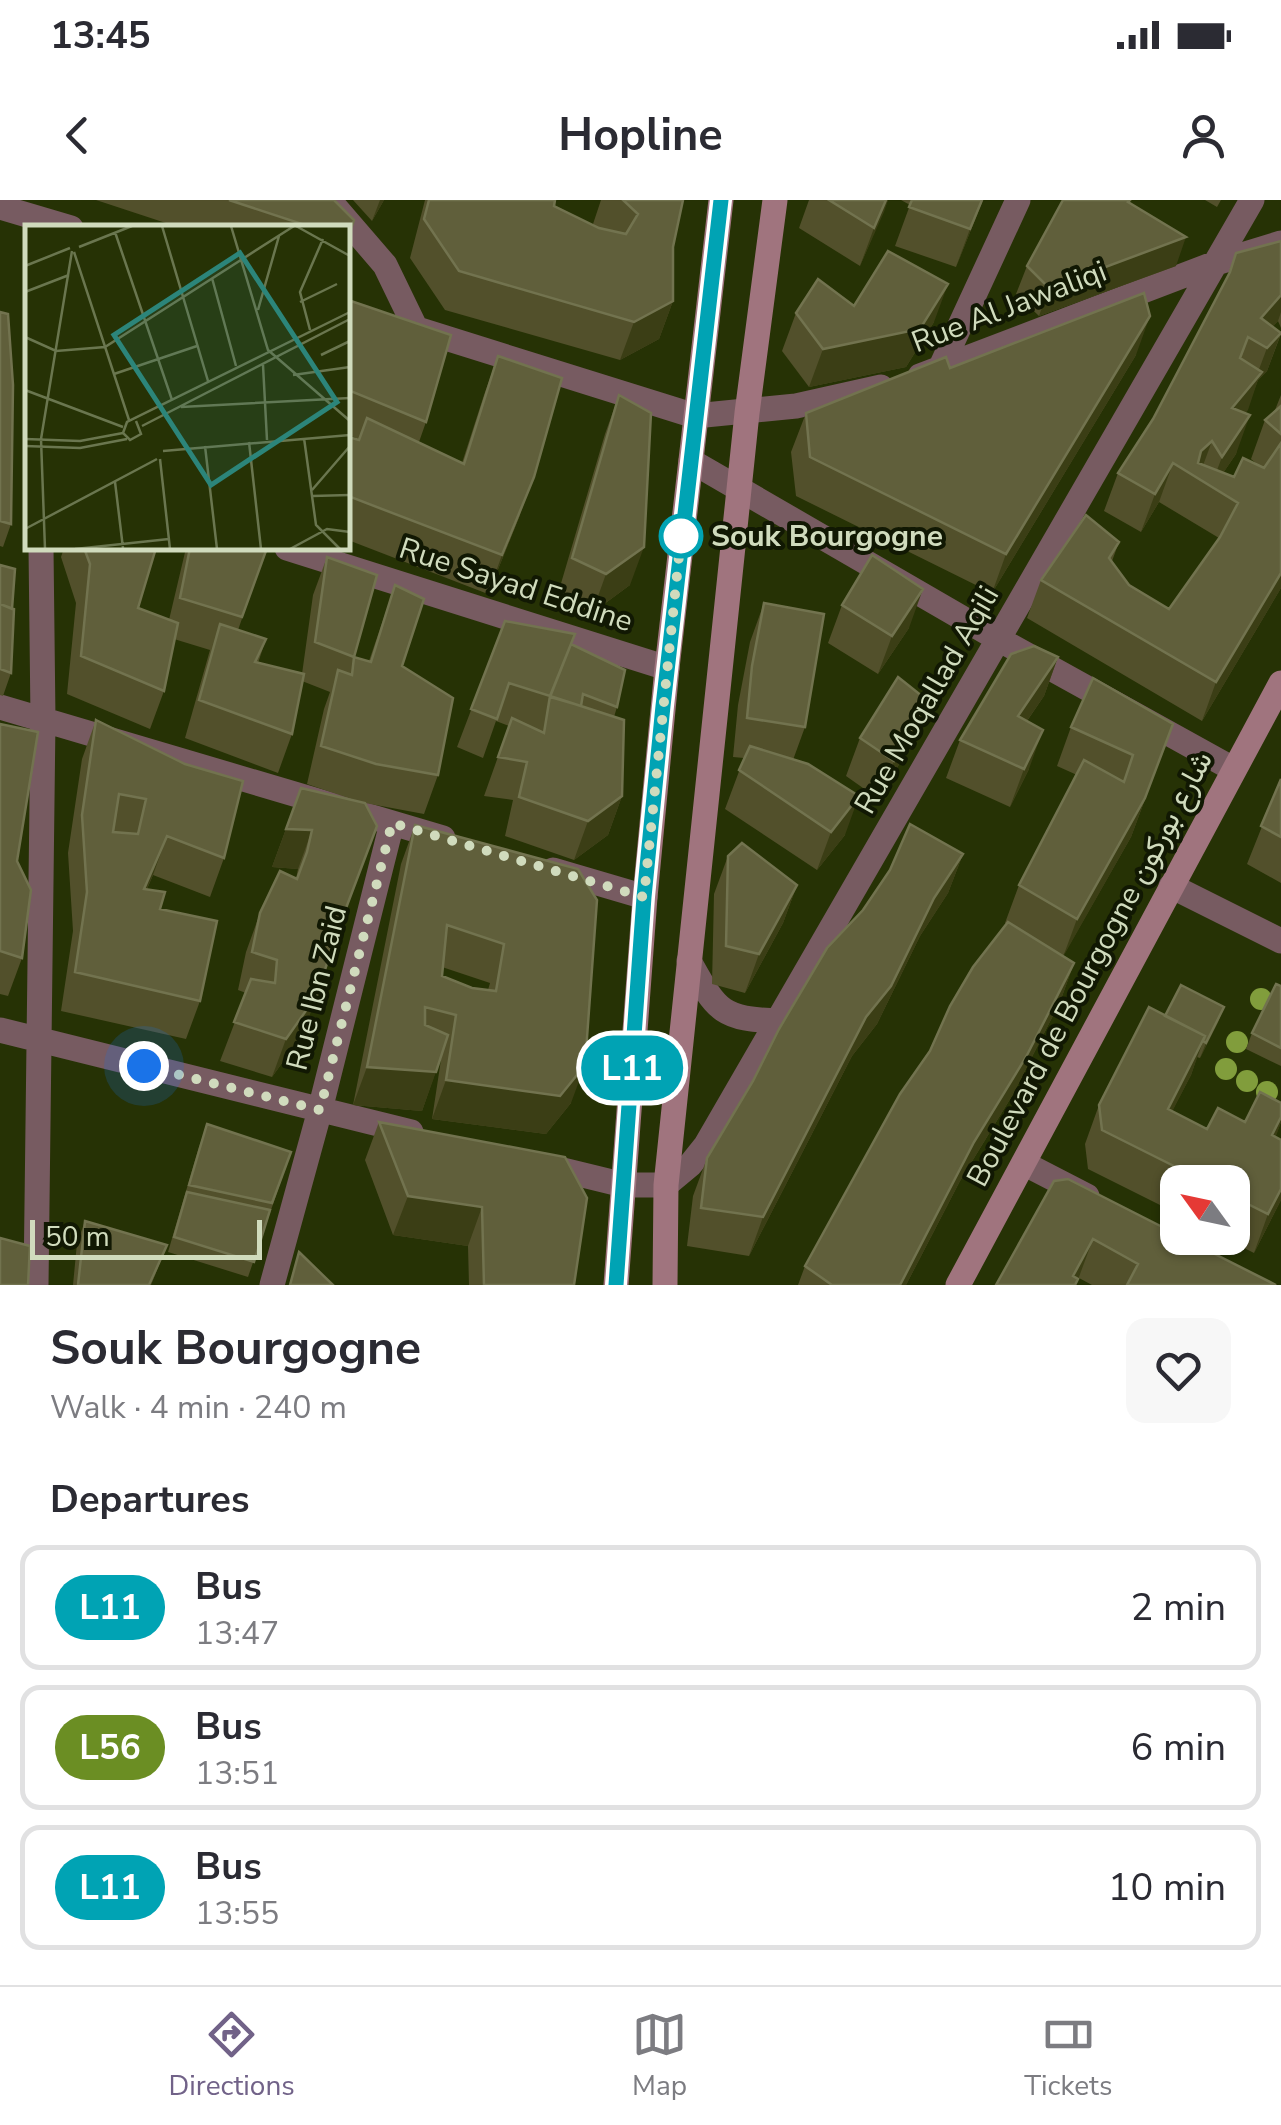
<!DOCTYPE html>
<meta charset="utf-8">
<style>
body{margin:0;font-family:"Nunito Sans",Vazirmatn,sans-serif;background:#f7f7f7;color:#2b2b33;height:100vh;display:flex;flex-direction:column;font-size:38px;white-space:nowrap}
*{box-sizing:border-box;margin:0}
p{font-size:32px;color:#7c7c81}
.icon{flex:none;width:55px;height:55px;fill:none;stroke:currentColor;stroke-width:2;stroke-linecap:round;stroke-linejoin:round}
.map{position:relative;height:1085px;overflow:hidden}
.panel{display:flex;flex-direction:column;background:#fff;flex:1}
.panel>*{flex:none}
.badge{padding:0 20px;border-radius:32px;font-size:35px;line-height:65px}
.needle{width:65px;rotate:303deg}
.controls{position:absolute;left:1160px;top:965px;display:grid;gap:20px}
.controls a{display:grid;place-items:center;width:90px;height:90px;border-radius:20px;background:#fff;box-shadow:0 2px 8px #0004;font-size:50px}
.scale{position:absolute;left:30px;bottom:25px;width:232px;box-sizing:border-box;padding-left:10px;border:5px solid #d0dbbd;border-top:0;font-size:28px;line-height:35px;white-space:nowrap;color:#d0dbbd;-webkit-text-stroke:8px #111803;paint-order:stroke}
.you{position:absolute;width:50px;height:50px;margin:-25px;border:8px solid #fff;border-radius:50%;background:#1a73e8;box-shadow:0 0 0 15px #1a73e833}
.map>.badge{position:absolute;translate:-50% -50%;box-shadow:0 0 0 5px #fff}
h2{padding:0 50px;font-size:38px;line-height:90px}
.round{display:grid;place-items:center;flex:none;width:105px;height:105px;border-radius:20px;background:#f7f7f7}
.headline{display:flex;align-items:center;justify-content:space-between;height:170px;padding:0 50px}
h1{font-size:48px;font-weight:700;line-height:75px}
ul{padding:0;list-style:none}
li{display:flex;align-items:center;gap:30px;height:125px;margin:0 20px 15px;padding:0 30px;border:5px solid #e1e1e2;border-radius:20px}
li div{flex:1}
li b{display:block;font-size:38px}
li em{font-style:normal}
li .badge{min-width:110px;font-weight:700;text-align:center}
.status{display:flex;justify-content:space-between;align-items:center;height:70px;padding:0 50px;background:#fff;direction:ltr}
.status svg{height:28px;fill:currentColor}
header{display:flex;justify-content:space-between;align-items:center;height:130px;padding:0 50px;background:#fff;font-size:45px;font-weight:700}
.dock{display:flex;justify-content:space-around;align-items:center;height:140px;border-top:2px solid #e1e1e2;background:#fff;font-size:28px;color:#7c7c81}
.dock a{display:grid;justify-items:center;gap:5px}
.dock .current{color:#716288}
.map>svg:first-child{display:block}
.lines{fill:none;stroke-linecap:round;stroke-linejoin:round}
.street{stroke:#775b61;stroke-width:25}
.secondary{stroke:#a0747e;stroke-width:25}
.tree{fill:#819d3c}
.wall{fill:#52502b;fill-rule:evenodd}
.shaded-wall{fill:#3b3e15}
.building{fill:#605f3b;stroke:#72734f;stroke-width:2.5;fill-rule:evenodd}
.line-casing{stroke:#fff;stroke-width:22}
.line{stroke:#00a3b4;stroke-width:15}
.walk{stroke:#d0dbbd;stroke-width:10;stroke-dasharray:0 18}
.stop-dot{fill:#fff;stroke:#00a3b4;stroke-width:5}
.labels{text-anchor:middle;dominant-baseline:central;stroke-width:8;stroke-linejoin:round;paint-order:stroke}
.street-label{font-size:30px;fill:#d0dbbd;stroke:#111803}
.stop-label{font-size:30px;font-weight:bold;fill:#d0dbbd;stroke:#111803;text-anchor:start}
.inset-road{fill:none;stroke:#6a764f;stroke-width:2.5}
.view{fill:#2c857a;fill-opacity:0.15;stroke:#2c857a;stroke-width:5}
.inset-edge{fill:none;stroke:#d0dbbd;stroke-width:5}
</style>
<div class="status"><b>13:45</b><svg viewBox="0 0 49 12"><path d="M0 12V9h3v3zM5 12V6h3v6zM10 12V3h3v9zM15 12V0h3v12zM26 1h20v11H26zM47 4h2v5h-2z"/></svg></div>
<header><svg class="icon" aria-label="back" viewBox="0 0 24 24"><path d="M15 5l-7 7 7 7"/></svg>Hopline<svg class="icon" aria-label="person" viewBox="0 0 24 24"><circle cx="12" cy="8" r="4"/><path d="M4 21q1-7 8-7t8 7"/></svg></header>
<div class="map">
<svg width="1281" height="1085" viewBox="0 0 1281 1085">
<rect width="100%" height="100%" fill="#263205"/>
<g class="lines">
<path class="street" d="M329,0l56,65 31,64
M0,7l71,21
M417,129l278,87 101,-10 85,-19
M939,171l79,-171
M920,176l296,-113 65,-20
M691,261l309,179 233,129
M287,348l380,120
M0,507l443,131
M553,670l92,27
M1171,686l110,55
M689,761c28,50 31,58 91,60
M0,830l411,102
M1025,964l62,32
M542,965l82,20h42l24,-20 16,-20 546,-945
M36,1085l7,-565 -2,-172
M272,1085l48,-175 72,-287"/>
<path class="secondary" d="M616,1085l29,-388 22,-229 54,-468
M665,1085l1,-100 81,-772 28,-213
M958,1085l323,-602"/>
</g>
<g class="tree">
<circle cx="1261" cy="799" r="11"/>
<circle cx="1237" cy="842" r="11"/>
<circle cx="1226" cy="869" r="11"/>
<circle cx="1247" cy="881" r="11"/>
<circle cx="1267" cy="892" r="11"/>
</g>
<path class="wall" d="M96,0h238l20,20 -6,19v-11h-167z
M353,0h31l-12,21z
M425,0h130l-1,6 42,21 -3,-3 8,-24h82l-10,47v54l-14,38 -39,21 -175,-50 -35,-52z
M809,0h79l-28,66 -61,-38z
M901,0h82l-27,67 -61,-21 15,-41z
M1205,0h16l-4,7z
M1134,5l42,61 -137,50 -23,-22 11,-28z
M1281,41v87l-3,-7 -5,5 8,8 -14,37 -9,9 -13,33 -9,41 -13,19 11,4 25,-11 -8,-7 14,-39 10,-10 6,-15v193l-79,133 -175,-103 14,-38 78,-38 -7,19 17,24 40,24 50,-71 -60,-36 -18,30 -37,-21 14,-38 35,-54 74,-142 9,-24z
M348,100l78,122 -7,20 43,21 22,-68 14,-39 22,159 -32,79 -140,-54v-103l11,2 -11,-4z
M854,106l80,16 -28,45 -97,20 -27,-36 14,-38z
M0,112l11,212 -8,23 -3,-1z
M1136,155l-144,238 -196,-97 -5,-44 15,-39 144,-45z
M619,195l11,190 -38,28 -35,-16 48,-163z
M64,348h92l-18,60 31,12 17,-72h81l-29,82 28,9 -8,24 44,11 11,-79 14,-38 27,100 15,4 26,-76 7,81 36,109 -14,39 -59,-11 -30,136 -32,95 -31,43 -52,-16 26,-68 -8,-3 8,-38 14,-39 36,-34 2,-10 -26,-2 29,-79 59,14 -53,-18 17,-75 6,-17 -28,-11 -10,53 -14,39 -93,-35 25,-88 -36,-11 -10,52 -14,38 -83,-35 9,-91 -15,-46z
M0,365l12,44 -1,64 -8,23 -3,-1z
M764,403l41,124 -12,33 52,75 -28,35 -92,-61 19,-51 -11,-1 5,-52 12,-63z
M842,405l67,23 -31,46 -50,-31z
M505,421l66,23 46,63 -3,10 8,79 -14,39 -34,25 -69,-24 8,-36 -29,-4 25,-70 -13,-5 -13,37 -26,-11z
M1058,457l-14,39 -17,25 2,48 -19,38 -64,-29 14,-38z
M96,520l128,138 -14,39 -57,-22 -6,14 13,20 40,92 -14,38 -125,-28 12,-80 -5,-78 14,-94z
M0,524l17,137 5,97 -14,38 -8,-2z
M1173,524l-42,113 -68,119 11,7 -14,39 -48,94 -52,85 -54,104h-108l7,-19 125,-215 77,-127 -2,-1 14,-38 58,-110 -20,-9 14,-39z
M860,538h53l-33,62 -34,-24z
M1281,579v104l-34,-19z
M415,625l163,44 -7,234 -25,31 -114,-15 10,-66 -20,58 -69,-6 48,-241zM442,767l48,16 -2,7 -16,-2 -30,-12z
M963,654l-15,39 -28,43 -43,88 -25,32 -103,200 -62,-10 6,-50 14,-38z
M728,656l69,29 -14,38 -38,70 -33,-9 2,-90z
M1281,786v80l-35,-17 6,-16z
M1224,807l-6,15 -18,36 -3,-1 -6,18 -19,36 35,18 38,-7 36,-19v19l-6,15 6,63 -27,53 -30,-15h8v-56h-54v32l-90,-45 -3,-25 14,-39 66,-89z
M379,922l195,163h-105l-1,-39 -75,-11 -28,-75z
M207,924l84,28 -43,125 -80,-25 31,-105z
M1054,981l222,104h-184l-13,-7 -3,7h-80z
M85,1021l82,24 -16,40h-78l4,-42z"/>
<path class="shaded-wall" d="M380,0h4l-12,21z
M886,0h2l-4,12 -24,54 14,-38z
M982,0h1l-27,67 14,-38z
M1186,37l-10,29 -137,50 10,-28z
M948,84l-14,38 -28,45 -97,20 14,-38z
M1281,95v17l-3,9 -19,22 2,-25z
M673,101l-14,38 -39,21 14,-38z
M1150,116l-14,39 -144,238 14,-39z
M1281,133l-14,38 -9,9 -10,30 -30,37 14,-39 23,-28 12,-32z
M1250,215l-14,39 -23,34 -2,-2 11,-29z
M1212,241l-14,38 -5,-4 8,-24z
M1173,263l-14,39 -18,30 14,-38z
M534,277l-14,38 -32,79 14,-39z
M644,347l-14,38 -38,28 14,-39z
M1281,373v15l-79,133 14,-39z
M923,389l-14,39 -31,46 14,-38z
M1058,457l-14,39 -40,58 14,-38z
M927,500l-14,38 -33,62 14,-39z
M1173,524l-42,113 -68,120 14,-38z
M1043,530l-14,39 -19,38 14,-38z
M622,596l-14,39 -34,25 14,-39z
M859,596l-14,39 -28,35 14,-38z
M286,629l26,1 -14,39 -26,-2z
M167,636l-14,39 -23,52 14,-38z
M963,654l-15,39 -28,43 -43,88 -25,32 -103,200 14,-39 103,-200 68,-119z
M797,685l-14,38 -38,70 14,-39z
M1074,763l-14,39 -48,94 -52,85 -54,104h-6l74,-143z
M317,795l-14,39 -31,43 14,-38z
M1224,807l-6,15 -18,36 6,-15z
M1205,836l-14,39 -37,72 14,-38z
M585,865l-14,38 -25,31 -114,-15 14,-39z
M367,867l69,5 -14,39 -69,-6z
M1281,917v5l-8,23 -1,-10z
M1281,989v11l-27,53 14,-39z
M408,996l74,11 -14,39 -75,-11z
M1093,1039l-17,46h-7l4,-9z
M167,1045l-16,40h-2z"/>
<path class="building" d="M229,0h105l20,20 -6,17v-9h-34z
M429,0h126l-1,6 45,22 27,6 12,-20 -15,-14h60l-10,47v54l-39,21 -175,-51 -35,-52z
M829,0h57l-12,28z
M912,0h70l-12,29 -61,-22z
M1063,0h67l-2,2 58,35 -137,51 -22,-22z
M1281,41v54l-20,23 20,15 -14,15 -19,-11 -8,21 22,14 -30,36 18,7 -28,42 -10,-16 -11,10 -3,12 36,14 9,-19 21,10 17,-25v130l-65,109 -175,-102 45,-65 33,27 -10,16 20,27 40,24 51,-72 18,-34 -65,-40 -18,31 -37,-21 35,-54 77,-147 6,-19z
M888,51l60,33 -28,45 -97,20 -27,-36 22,-34 36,27z
M1144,93l6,23 -144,238 -196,-97 -4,-44 140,-56 4,11z
M348,100l103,35 -25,87 -78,-32z
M0,112l8,2 5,71 -2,139 -11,-3z
M498,156l64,22 -28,99 -32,78 -154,-59v-59l11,3 8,-22 97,46z
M619,195l32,18 -7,134 -38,27 -34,-16z
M1281,206v28l-16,-14z
M84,348h72l-18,60 40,15 -14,68 -83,-35 9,-92z
M190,348h77l-25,69 -62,-19z
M872,355l51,34 -31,47 -50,-31z
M327,357l50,18 -23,82 -39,-15z
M0,365l15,4 -3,40 -12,-5z
M395,385l29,14 -22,67 51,32 -15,77 -62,-11 -55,-18 17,-76 14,5 2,-18 17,5z
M764,403l60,11 -19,113 -58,-9 5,-52z
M0,404l14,5 -3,64 -11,-4z
M505,421l70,13 -25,62 -41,-13 -12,36 -26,-10z
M220,424l46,15 -11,23 49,12 -12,60 -93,-34z
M571,444l54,26 -8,37 -34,-13 -2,12 -31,-9z
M1034,446l24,11 -40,59 25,14 -19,39 -64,-29 51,-86z
M898,477l29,23 -33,61 -34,-23z
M1093,478l80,46 -28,74 -68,121 -58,-34 65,-125 40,22 9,-27 -62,-28z
M550,496l74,24 -2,76 -34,25 -69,-24 8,-35 -29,-5 14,-39 32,15z
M96,520l89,44 58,17 -19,77 -57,-22 -23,53 21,3 -5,17 57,12 -17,80 -125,-29 12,-80 -5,-77zM119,594l27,5 -8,35 -25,-2z
M0,524l38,8 -21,129 14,29 -9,68 -22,-7z
M750,546l58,18 51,32 -28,36 -92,-62z
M1281,579v58l-20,-11z
M301,588l64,15 12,23 -40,106 -20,63 -31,44 -52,-17 17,-43 24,4 2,-23 -25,-8 8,-39 20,-42 17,8 10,-27 5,-22 -26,-1z
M910,624l53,30 -29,44 -43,88 -25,31 -103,200 -62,-9 6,-50 46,-77 26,-52 48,-81 36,-38 27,-40z
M415,625l163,44 19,31 -12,165 -25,31 -114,-16 10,-65 -31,-8v18l23,10 -12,37 -69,-5zM447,725l57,19 -8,47 -24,-3 -30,-12z
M742,643l55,42 -38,69 -33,-8 2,-90z
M1008,722l66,41 -48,94 -52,85 -74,143h-68l-27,-19 95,-172 30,-43 20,-45 23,-39z
M1276,784l5,2v62l-29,-15z
M1181,785l43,22 -18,36 -3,-2 2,-5 -40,-20z
M1149,807l56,29 -37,73 39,20 11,-21 27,14 15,-30 21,11v14l-9,18 9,5v49l-13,25 -36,-18v-14h-26l-104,-52 -3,-25z
M379,922l186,35 22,41 -13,87h-90l-2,-78 -74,-11z
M207,924l84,28 -19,51 -83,-18z
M1068,979l110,56v3h5l93,47h-149l11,-21 -45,-25 -20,37 5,3 -3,6h-79l58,-104z
M187,992l83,18 -16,52 -80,-25z
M85,1021l82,24 -18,40h-71z
M0,1038l30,8 -2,39h-28z
M299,1052l34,33h-43z"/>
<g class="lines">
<defs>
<path id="line" d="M616,1085l28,-388 19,-191 58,-506"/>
</defs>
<use href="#line" class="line-casing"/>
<use href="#line" class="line"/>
<path class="walk" d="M144,866l176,44 72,-287 252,74 38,-371 -1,10"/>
</g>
<circle class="stop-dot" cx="681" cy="336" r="20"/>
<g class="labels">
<g class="street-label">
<text transform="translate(1009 107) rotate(-21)">Rue Al Jawaliqi</text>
<text transform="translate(516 385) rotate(18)">Rue Sayad Eddine</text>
<text transform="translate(927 500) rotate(-60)">Rue Moqallad Aqili</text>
<text transform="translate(1090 769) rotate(-62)">Boulevard de Bourgogne شارع بوركون</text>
<text transform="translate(317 788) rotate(-76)">Rue Ibn Zaid</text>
</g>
<g class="stop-label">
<text x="711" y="336">Souk Bourgogne</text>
</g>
</g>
<g transform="translate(25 25)">
<rect width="325" height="325" fill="#263205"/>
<path class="inset-road" d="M137,1l46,155M206,1l37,124 82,71M271,1l54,30M90,7l57,168M54,22l53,-21M49,27l55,168M0,41l45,-18M187,53l24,88M0,67l44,-17M275,77l37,-18M233,85l21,-74M285,105l-10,-38 23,-53M0,112l31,14 49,-4 189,-121M296,130l29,-14M238,140l4,75M89,149l83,-28M268,150l57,-8M0,165l98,37M156,182l169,-9M111,196l5,13 -11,6 -7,-7 4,-11 223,-110M117,201l208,-107M279,213l12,87 24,24M0,214l55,2 43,-8M224,217l12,107M0,221l55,2 47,-9M180,221l12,103M138,226l187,-16M135,234l10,90M90,257l8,66M287,265l38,-44M287,271l38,-1M0,304l132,-70M20,324l-4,-110 31,-188M50,324l94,-10M265,324l37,-20 23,3"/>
<path class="view" d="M215,28l97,149 -126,83 -97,-150z"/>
<rect width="325" height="325" class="inset-edge"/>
</g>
</svg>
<div class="controls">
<a><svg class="needle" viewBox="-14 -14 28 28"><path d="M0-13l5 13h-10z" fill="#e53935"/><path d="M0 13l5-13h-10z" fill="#7c7c81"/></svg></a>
</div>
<div class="scale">50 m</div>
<div class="you" style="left:144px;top:866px"></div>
<b class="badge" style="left:632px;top:868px;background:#00a3b4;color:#fff">L11</b>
</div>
<section class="panel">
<div class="headline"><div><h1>Souk Bourgogne</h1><p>Walk · 4 min · 240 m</p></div><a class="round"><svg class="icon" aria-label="heart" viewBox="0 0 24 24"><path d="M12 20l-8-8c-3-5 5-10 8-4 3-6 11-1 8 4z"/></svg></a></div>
<h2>Departures</h2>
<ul>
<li><span class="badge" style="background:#00a3b4;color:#fff">L11</span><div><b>Bus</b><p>13:47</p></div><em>2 min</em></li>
<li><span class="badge" style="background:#6b8e23;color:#fff">L56</span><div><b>Bus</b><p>13:51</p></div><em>6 min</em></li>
<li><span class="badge" style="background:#00a3b4;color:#fff">L11</span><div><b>Bus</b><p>13:55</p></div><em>10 min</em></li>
</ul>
</section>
<nav class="dock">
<a class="current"><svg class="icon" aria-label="directions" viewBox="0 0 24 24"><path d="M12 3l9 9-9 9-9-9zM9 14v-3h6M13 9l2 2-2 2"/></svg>Directions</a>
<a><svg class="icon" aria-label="map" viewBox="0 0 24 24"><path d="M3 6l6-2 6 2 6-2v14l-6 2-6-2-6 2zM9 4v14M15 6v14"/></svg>Map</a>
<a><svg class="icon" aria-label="tickets" viewBox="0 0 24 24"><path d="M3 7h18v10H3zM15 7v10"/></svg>Tickets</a>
</nav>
